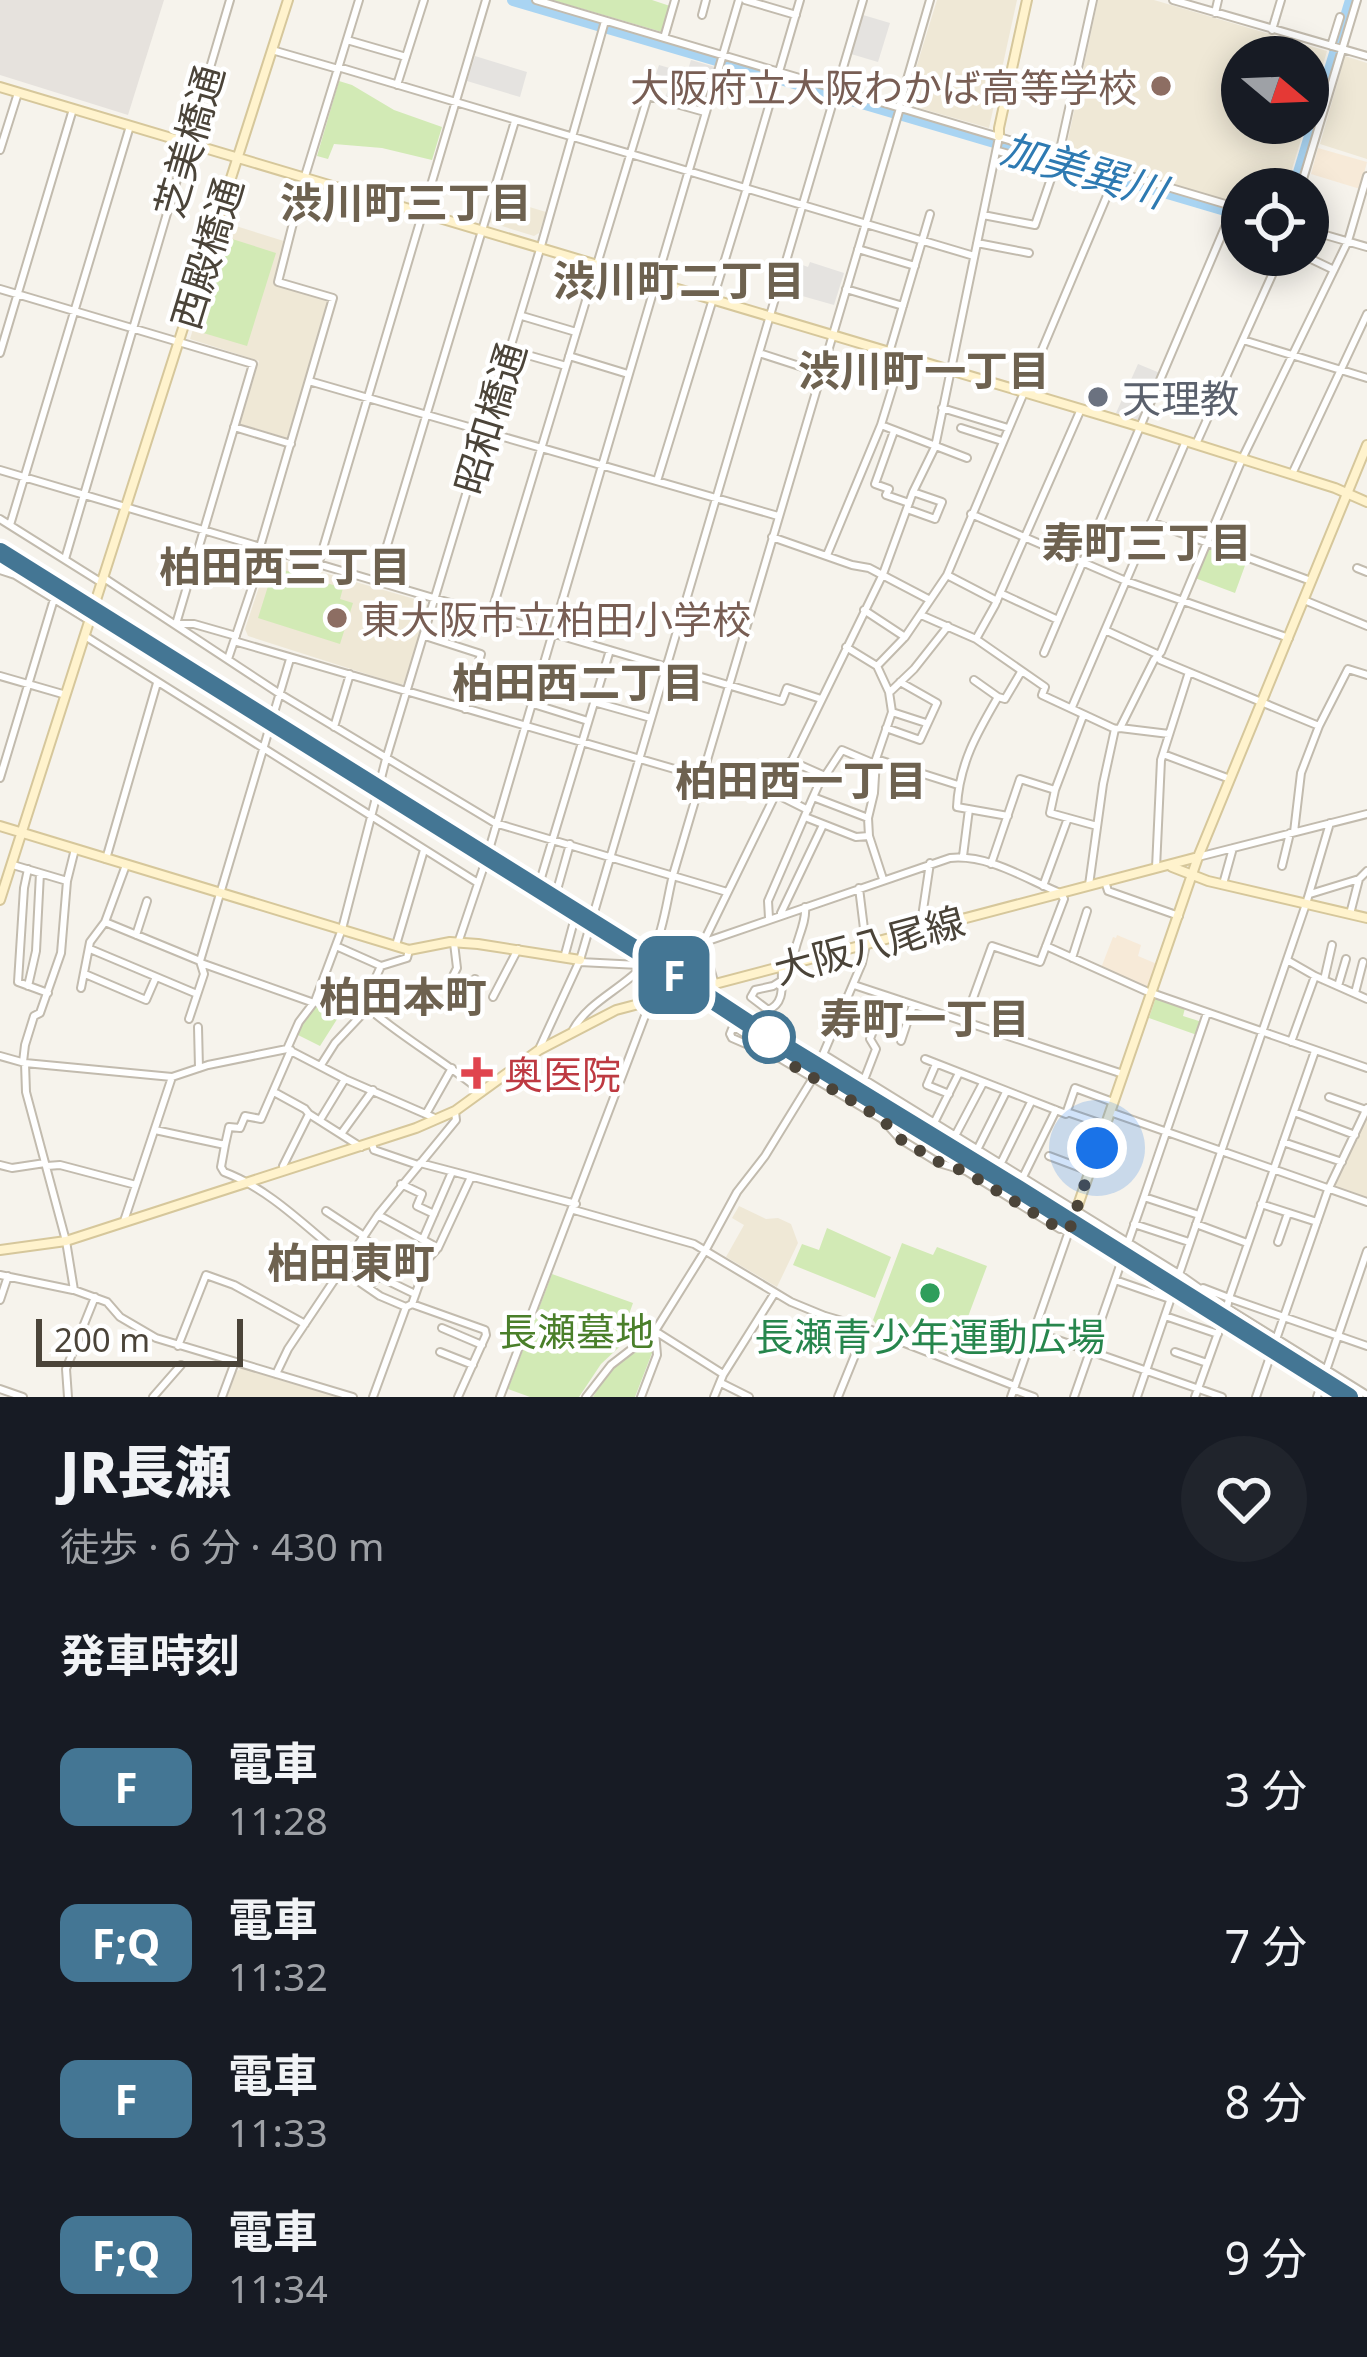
<!DOCTYPE html>
<html lang="ja">
<meta charset="utf-8">
<style>
body{margin:0;font-family:"Noto Sans","Noto Sans JP",sans-serif;background:#20242c;color:#f1f3f6;height:100vh;display:flex;flex-direction:column;font-size:45px;white-space:nowrap}
*{box-sizing:border-box;margin:0}
p{font-size:39px;color:#9ea1a6}
.icon{flex:none;width:66px;height:66px;fill:none;stroke:currentColor;stroke-width:2;stroke-linecap:round;stroke-linejoin:round}
.map{position:relative;height:1397px;overflow:hidden}
.panel{display:flex;flex-direction:column;background:#171b24;flex:1}
.panel>*{flex:none}
.badge{padding:0 24px;border-radius:18px;font-size:42px;line-height:78px}
.needle{width:78px;rotate:109deg}
.controls{position:absolute;left:1221px;top:36px;display:grid;gap:24px}
.controls a{display:grid;place-items:center;width:108px;height:108px;border-radius:50%;background:#171b24;box-shadow:0 6px 30px #0003;font-size:60px}
.scale{position:absolute;left:36px;bottom:30px;width:207px;box-sizing:border-box;padding-left:12px;border:6px solid #4b4439;border-top:0;font-size:33px;line-height:42px;white-space:nowrap;color:#4b4439;-webkit-text-stroke:9px #fff;paint-order:stroke}
.you{position:absolute;width:60px;height:60px;margin:-30px;border:9px solid #fff;border-radius:50%;background:#1a73e8;box-shadow:0 0 0 18px #1a73e833}
.map>.badge{position:absolute;translate:-50% -50%;box-shadow:0 0 0 6px #fff}
h2{padding:0 60px;font-size:45px;line-height:108px}
.round{display:grid;place-items:center;flex:none;width:126px;height:126px;border-radius:63px;background:#20242c}
.headline{display:flex;align-items:center;justify-content:space-between;height:204px;padding:0 60px}
h1{font-size:57px;font-weight:800;line-height:90px}
ul{padding:0;list-style:none}
li{display:flex;align-items:center;gap:36px;height:156px;padding:0 60px}
li div{flex:1}
li b{display:block;font-size:45px}
li em{font-style:normal}
li .badge{min-width:132px;font-weight:700;text-align:center}
.map>svg:first-child{display:block}
.commercial{fill:#f7ead8}
.industrial{fill:#e6e2dd}
.education{fill:#efe8d6}
.green{fill:#d2eab5}
.parking{fill:#e5e3e0}
.lines{fill:none;stroke-linecap:round;stroke-linejoin:round}
.river{stroke:#a9d4f2;stroke-width:12}
.street-casing{stroke:#c2bbae;stroke-width:10}
.secondary-casing{stroke:#d6c79b;stroke-width:12}
.street{stroke:#fff;stroke-width:6}
.secondary{stroke:#fff3cd;stroke-width:8}
.rail{stroke:#9a9a9a;stroke-width:3;stroke-dasharray:15 15;stroke-linecap:butt}
.line-casing{stroke:#fff;stroke-width:27}
.line{stroke:#447694;stroke-width:18}
.walk{stroke:#4b4439;stroke-width:12;stroke-dasharray:0 21.6}
.education-dot{fill:#8d6e63;stroke:#fff;stroke-width:4.5}
.worship-dot{fill:#6b7280;stroke:#fff;stroke-width:4.5}
.stop-dot{fill:#fff;stroke:#447694;stroke-width:6}
.health-dot{fill:#e0444e;stroke:#fff;stroke-width:4.5}
.leisure-dot{fill:#2e9e5b;stroke:#fff;stroke-width:4.5}
.labels{text-anchor:middle;dominant-baseline:central;stroke-width:9;stroke-linejoin:round;paint-order:stroke}
.education-label{font-size:39px;fill:#785e54;stroke:#fff;text-anchor:end}
.street-label{font-size:39px;fill:#4b4439;stroke:#fff}
.worship-label{font-size:39px;fill:#5b616d;stroke:#fff;text-anchor:start}
.health-label{font-size:39px;fill:#be3a42;stroke:#fff;text-anchor:start}
.park-label{font-size:39px;fill:#4a7f2a;stroke:#fff}
.leisure-label{font-size:39px;fill:#27864d;stroke:#fff}
.water-label{font-size:42px;font-style:italic;fill:#2e7ab2;stroke:#fff}
.neighbourhood-label{font-size:42px;font-weight:bold;fill:#6e6250;stroke:#fff}
</style>
<div class="map">
<svg width="1367" height="1397" viewBox="0 0 1367 1397">
<rect width="100%" height="100%" fill="#f6f3ec"/>
<path class="commercial" d="M1318,148l49,14 -7,27 -49,-15z
M1117,935l24,10 -3,11 19,8 -10,23 -46,-19 12,-31 3,1z"/>
<path class="industrial" d="M0,0h164l-36,115 -128,-40z"/>
<path class="education" d="M937,0h80l-28,128 -84,-24z
M1098,0h56l173,51 -19,65v-59h-66v66h64l-20,66h-44v16l-177,-52z
M1345,56l22,7v96l-47,-15z
M496,197l50,15 -7,21 -5,3 -45,-14z
M226,223l61,19 -12,40 55,17 -43,139 -47,-14 19,-63 -69,-22z
M269,557l156,45 3,5 -22,74 -5,4 -153,-49 -3,-7z
M1367,1113v85l-30,-10 -3,-4z
M739,1206l27,13 12,-1 13,6 7,19 -21,44 -51,-30 18,-32 -12,-7z
M242,1368l41,13 60,16h-116l9,-25z"/>
<path class="green" d="M552,0h100l18,6 -8,26z
M339,81l13,4 42,25 48,17 -10,33 -50,-12 -48,-4 -6,15 -11,-3z
M229,238l47,15 -29,93 -47,-14z
M1211,547l36,13 -12,33 -40,-15 11,-30z
M274,567l69,21 -3,11 13,4 -13,41 -82,-26z
M1156,997l29,11 -2,8 19,6 -5,13 -48,-17z
M319,1001l20,7 2,5 -21,33 -24,-12z
M827,1228l64,29 -16,41 -82,-33 9,-21 17,6z
M902,1243l31,12 4,-8 50,19 -33,88 -78,-30 -3,-4z
M552,1274l81,29 -10,28 8,5 -30,28 -22,33h-49l-22,-8z
M652,1339l2,9 -19,49h-42c15,-25 33,-45 59,-58z"/>
<path class="parking" d="M863,15l27,8 -12,39 -27,-8z
M475,56l52,16 -7,25 -53,-16z
M691,60l24,7 -12,43 -38,-11 6,-20 -15,-5 3,-9 28,8z
M810,262l34,11 -10,32 -53,-15 5,-17 10,3 4,-12 8,3z
M1138,364l22,9 -21,47 -23,-7z"/>
<g class="lines">
<path class="river" d="M513,0l729,215
M1294,189l57,-189"/>
<defs>
<path id="street" d="M536,0l706,209
M745,0l51,15
M1173,0l194,56
M1215,13l3,-13
M702,15l4,-15
M1272,30l9,-30
M664,38l11,-38
M347,40l59,17
M1331,46l9,-29
M272,50l66,19
M338,67l636,189
M397,85l27,-85
M899,107l31,-107
M0,150l18,-57
M1059,154l34,-154
M745,188l55,-188
M1300,189l57,-189
M983,215l52,10 20,-58 -57,-16
M1308,230l59,17
M977,243l52,10
M858,249l57,17
M1309,258l25,12
M0,289l253,75 -77,260
M846,289l57,17
M522,316l54,16
M1243,340l124,38
M510,350l56,16
M0,353l73,-244
M759,353l62,20
M889,353l41,-139
M569,356l59,18
M309,381l469,135
M942,408l66,20
M881,425l86,33
M234,427l57,17
M961,428l41,13
M894,431l-19,53 14,5 -3,6 23,8
M1196,444l85,-189
M0,470l782,231 5,-13 34,11
M1292,474l75,-160
M657,481l90,-293
M907,509l28,10 7,-17 -29,-10
M971,514l155,67 163,57
M0,519l102,64
M1151,522l160,59
M10,525l120,-399
M772,537l80,28 17,3 61,32
M260,547l73,-249 -55,-16 27,-106 54,-176
M827,555l54,-130 21,-68
M65,559l165,-559
M318,565l168,-565
M1357,568l10,4
M0,570l15,5 75,46
M947,575l50,26
M104,578l176,116 215,129 232,69
M376,582l139,-461
M1002,594l56,26
M1304,600l63,26
M864,610l41,27
M491,614l157,-518 57,16
M921,615l55,24 69,48 -3,8 73,34
M176,624h18l42,12
M1105,630l52,24 3,6 159,66
M85,636l393,247
M425,636l56,18 -16,55
M976,639l19,-34 86,-196
M234,641l468,136
M846,647l31,19 12,26 3,20 -16,47 -2,34 -6,25 1,18 14,43
M1044,653l190,-447
M228,659l37,-110
M877,666l28,-29 42,-62 170,-403
M475,673l59,17
M0,676l66,19
M974,680l24,17
M891,691l23,-22 34,-43
M594,702l57,16
M530,703l58,18
M1072,707l114,-266
M892,712l34,11
M1083,716l-28,74 -5,23 47,13
M334,727l16,-53
M886,728l34,12 17,-37 -37,-21
M1120,728l49,6
M1163,754l67,25
M876,759l82,26
M791,761l34,15 17,-26 33,14
M0,778l54,-179
M776,794l32,16
M813,797l10,-22
M1008,816l-51,-9c2,-43 20,-74 41,-110l7,2 16,-27
M805,817l51,20 13,-1
M1294,832l7,-59 18,-47 29,-57 19,6
M963,856l6,-47
M1198,857l169,-43
M106,859l51,-176
M991,864l29,-85 35,11
M13,865l54,16
M1282,866l8,-33
M1156,868l5,-108 28,-88
M28,869l-4,19 -6,94 30,11
M541,878l69,-228
M1105,881l3,10 71,25
M1223,884l10,-36
M1089,885l14,-101 12,-55 5,-1 34,-68 7,-8 81,-193 106,-218 19,-65
M1043,886l25,-68
M557,890l13,-46
M1310,894l49,-15 8,-8
M781,913l42,-88
M1350,914l9,-35
M769,918l-1,-17 45,-104 55,21
M105,922l95,39
M920,930l10,-67
M136,935l11,-34
M705,942l245,-84c38,-4 76,21 110,35l4,6 -24,63 -48,-16 -28,77
M454,943l3,25 -7,14 21,16
M458,943l28,-83 253,-860
M396,945l28,-95
M336,946l45,20
M1046,946l100,45 221,77
M90,949l107,45
M409,950l-2,8 -26,8 -11,24 -2,18c36,31 78,54 114,84
M564,958l10,-37
M1072,958l15,-47
M1287,960l28,16 52,23
M580,962l59,3
M645,962l44,29
M201,963l113,40
M793,964c0,-20 14,-39 12,-57
M85,974l61,26 10,-23
M1324,980l8,-35
M781,981l-8,5 -18,4 -4,7 17,13c18,-7 13,-26 14,-43
M715,985l-12,-42 180,-369 30,-82 22,-45 64,-310
M854,985l269,89
M28,986l8,-35 4,-78
M1338,986l8,-27
M81,988l9,-46 15,-20 21,-57
M1355,993l8,-31
M465,994l10,-15
M493,997l25,-48
M189,1019l15,-45 -4,-13 90,-302
M198,1027l1,41
M573,1030c18,-34 65,-46 81,-81 10,-21 13,-50 19,-74l227,-767
M901,1041l12,-36
M1291,1042l24,-66
M540,1047l40,-87 283,-960
M287,1049l12,-27 16,-21 27,-72 44,-170 155,-513 64,-225
M823,1054l356,220 48,34 2,-10 138,48
M0,1056l25,7 147,14 36,-12 79,-16 58,30 92,40
M781,1059l-12,-12 -31,-18h-6l-2,5 2,4 49,21 101,60 18,20 39,24 27,8 94,58 10,-1 271,169
M925,1059l141,55 9,-26 38,14
M23,1062l2,-17 9,-29 6,-3 21,-60 6,-72 8,-32
M25,1063l1,29 40,149 8,49 33,12 13,15 36,21 197,59
M936,1064l-9,21 22,9
M321,1065l14,-22 33,-35
M864,1080l12,-31 -6,-10 16,-43
M274,1092l31,17 4,5 52,33
M1329,1097l37,13
M1067,1112l38,13
M1110,1112l257,90
M1294,1112l61,23
M426,1114l26,-46
M320,1120l25,-41
M934,1123l25,-50
M155,1130l70,15 4,-18 11,1 5,-12 16,3 30,-69
M341,1134l32,-44
M955,1136l28,-53
M1283,1142l59,20
M372,1144l2,6 44,15
M225,1145l-4,22 3,5c46,17 84,57 123,88
M977,1150l29,-58
M1049,1156l40,15
M420,1163l156,41
M1001,1163l30,-61
M0,1165l12,3 33,-5
M47,1166l13,-1 76,20
M284,1170l-1,-4 26,-52
M1023,1177l33,-67
M401,1184l21,10 -5,12 17,8
M1144,1197l63,-184
M1261,1204l56,18
M574,1210l120,34 97,58 34,14 41,12 149,58
M326,1211l38,25
M378,1215l60,33
M124,1221l48,-144
M1134,1224l55,18
M1196,1224l51,19
M362,1238l46,27
M423,1239l29,-67
M1278,1242l10,-29
M342,1270l38,26 26,11
M0,1275l73,15
M1115,1280l55,19
M369,1288l9,-12 37,18
M1203,1288l26,10 86,-247
M0,1300l8,-24
M412,1304l73,26 1,5 -28,62
M1165,1316l53,18
M442,1328l40,17
M655,1331l68,43
M1035,1332l187,65
M178,1346l28,-71 28,10 71,39
M440,1352l33,13
M1175,1352l32,11
M276,1374l12,-25 90,-134 78,-95 -1,-8
M721,1383l28,14
M0,1389l23,8
M1015,1390l19,7
M68,1397l-2,-28 29,-72
M153,1397l28,-32
M222,1397l13,-35
M373,1397l33,-90 6,-3 16,-45 10,-11 33,-71
M500,1397l151,-397
M586,1397l25,-32 44,-34 50,-80 32,-59 28,-36 48,-78 49,-115 4,-18 -7,-57
M641,1397l16,-42 -2,-24
M714,1397l9,-22 51,-81
M838,1397l28,-69
M1011,1397l65,-186
M1074,1397l70,-200 55,18
M1137,1397l169,-493 24,-81
M1195,1397l32,-89 140,87
M1256,1397l72,-207 39,-82
M1317,1397l50,-146"/>
<path id="secondary" d="M0,87l1141,340 194,61 32,14
M999,136v-8l28,-128
M0,826l409,124 41,-8 28,2 102,16
M1172,867l36,14 159,37
M0,900l288,-900
M1076,1211l122,-354 169,-412
M0,1250l66,-9 350,-113 39,-17 84,-61 77,-40 582,-153"/>
</defs>
<use href="#street" class="street-casing"/>
<use href="#secondary" class="secondary-casing"/>
<use href="#street" class="street"/>
<use href="#secondary" class="secondary"/>
<path class="rail" d="M0,549l774,480 582,368"/>
</g>
<g class="lines">
<defs>
<path id="line" d="M0,552l638,399 131,86 249,152 331,208"/>
</defs>
<use href="#line" class="line-casing"/>
<use href="#line" class="line"/>
<path class="walk" d="M769,1037v10l13,12 100,60 18,20 39,23 27,10 94,57 10,-1 27,-80"/>
</g>
<g class="education-dot">
<circle cx="1161" cy="86" r="12"/>
<circle cx="337" cy="618" r="12"/>
</g>
<circle class="worship-dot" cx="1098" cy="397" r="12"/>
<circle class="stop-dot" cx="769" cy="1037" r="24"/>
<path class="health-dot" d="M471 1055h12v12h12v12h-12v12h-12v-12h-12v-12h12z"/>
<circle class="leisure-dot" cx="930" cy="1293" r="12"/>
<g class="labels">
<g class="education-label">
<text x="1137" y="86">大阪府立大阪わかば高等学校</text>
<text x="361" y="618" text-anchor="start">東大阪市立柏田小学校</text>
</g>
<g class="street-label">
<text transform="translate(188 141) rotate(-74)">芝美橋通</text>
<text transform="translate(206 253) rotate(-73)">西殿橋通</text>
<text transform="translate(489 418) rotate(-73)">昭和橋通</text>
<text transform="translate(869 944) rotate(-15)">大阪八尾線</text>
</g>
<g class="worship-label">
<text x="1122" y="397">天理教</text>
</g>
<g class="health-label">
<text x="504" y="1073">奥医院</text>
</g>
<g class="park-label">
<text x="576" y="1330">長瀬墓地</text>
</g>
<g class="leisure-label">
<text x="930" y="1335">長瀬青少年運動広場</text>
</g>
<g class="water-label">
<text transform="translate(1084 169) rotate(16)">加美巽川</text>
</g>
<g class="neighbourhood-label">
<text x="406" y="201">渋川町三丁目</text>
<text x="679" y="279">渋川町二丁目</text>
<text x="924" y="369">渋川町一丁目</text>
<text x="1147" y="541">寿町三丁目</text>
<text x="285" y="565">柏田西三丁目</text>
<text x="578" y="681">柏田西二丁目</text>
<text x="801" y="779">柏田西一丁目</text>
<text x="403" y="995">柏田本町</text>
<text x="925" y="1017">寿町一丁目</text>
<text x="351" y="1261">柏田東町</text>
</g>
</g>
</svg>
<div class="controls">
<a><svg class="needle" viewBox="-14 -14 28 28"><path d="M0-13l5 13h-10z" fill="#e53935"/><path d="M0 13l5-13h-10z" fill="#9ea1a6"/></svg></a>
<a><svg class="icon" aria-label="locate" viewBox="0 0 24 24"><circle cx="12" cy="12" r="6"/><path d="M12 2v4M12 18v4M2 12h4M18 12h4"/></svg></a>
</div>
<div class="scale">200 m</div>
<div class="you" style="left:1097px;top:1148px"></div>
<b class="badge" style="left:674px;top:975px;background:#447694;color:#fff">F</b>
</div>
<section class="panel">
<div class="headline"><div><h1>JR長瀬</h1><p>徒歩 · 6 分 · 430 m</p></div><a class="round"><svg class="icon" aria-label="heart" viewBox="0 0 24 24"><path d="M12 20l-8-8c-3-5 5-10 8-4 3-6 11-1 8 4z"/></svg></a></div>
<h2>発車時刻</h2>
<ul>
<li><span class="badge" style="background:#447694;color:#fff">F</span><div><b>電車</b><p>11:28</p></div><em>3 分</em></li>
<li><span class="badge" style="background:#447694;color:#fff">F;Q</span><div><b>電車</b><p>11:32</p></div><em>7 分</em></li>
<li><span class="badge" style="background:#447694;color:#fff">F</span><div><b>電車</b><p>11:33</p></div><em>8 分</em></li>
<li><span class="badge" style="background:#447694;color:#fff">F;Q</span><div><b>電車</b><p>11:34</p></div><em>9 分</em></li>
</ul>
</section>
